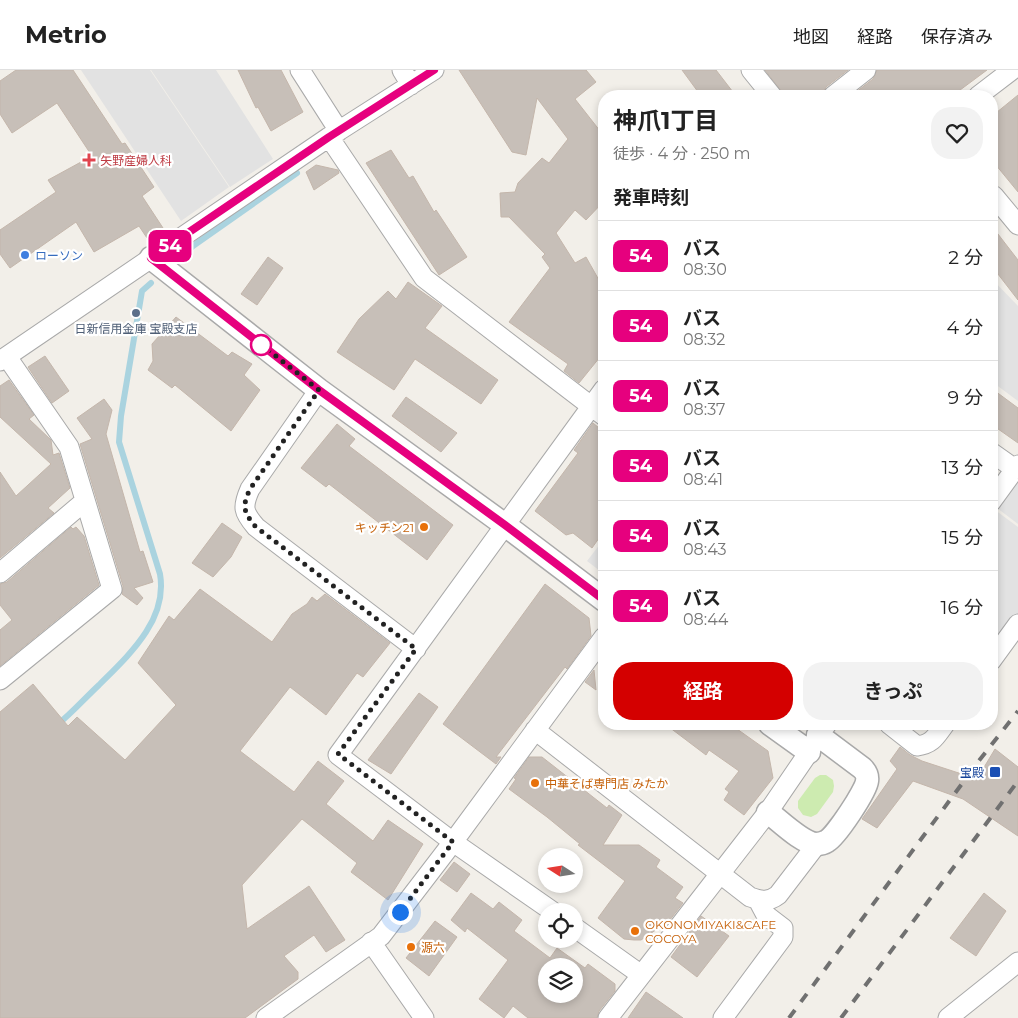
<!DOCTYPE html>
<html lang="ja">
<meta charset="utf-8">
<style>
body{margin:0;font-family:Montserrat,"Noto Sans JP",sans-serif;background:#f2f2f2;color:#222;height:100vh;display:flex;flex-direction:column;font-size:19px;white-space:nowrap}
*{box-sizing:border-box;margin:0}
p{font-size:16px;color:#767676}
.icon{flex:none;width:28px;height:28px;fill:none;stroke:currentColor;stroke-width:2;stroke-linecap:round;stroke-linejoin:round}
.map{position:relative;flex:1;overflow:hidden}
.panel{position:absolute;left:598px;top:20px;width:400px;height:640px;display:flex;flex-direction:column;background:#fff;border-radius:20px;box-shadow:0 2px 8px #0003}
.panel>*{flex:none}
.badge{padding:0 10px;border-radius:8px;font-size:18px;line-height:32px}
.needle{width:32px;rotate:282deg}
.controls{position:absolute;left:538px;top:778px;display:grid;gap:10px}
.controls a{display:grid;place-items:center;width:45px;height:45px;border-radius:50%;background:#fff;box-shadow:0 2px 8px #0003;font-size:25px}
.you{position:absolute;width:25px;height:25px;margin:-12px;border:4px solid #fff;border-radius:50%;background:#1a73e8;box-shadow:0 0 0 8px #1a73e833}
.map>.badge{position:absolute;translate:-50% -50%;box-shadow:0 0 0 2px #fff}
h2{padding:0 15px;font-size:19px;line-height:45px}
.round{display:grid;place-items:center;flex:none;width:52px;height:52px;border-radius:20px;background:#f2f2f2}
.overview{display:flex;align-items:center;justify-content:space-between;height:85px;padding:0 15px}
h1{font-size:24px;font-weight:700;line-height:38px}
.cta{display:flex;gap:10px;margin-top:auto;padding:10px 15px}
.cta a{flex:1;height:58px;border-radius:20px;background:#d40000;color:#fff;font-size:20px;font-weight:700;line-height:58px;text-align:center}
.cta a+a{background:#f2f2f2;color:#222}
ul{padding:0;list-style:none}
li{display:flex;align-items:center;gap:15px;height:70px;padding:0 15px;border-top:1px solid #e0e0e0}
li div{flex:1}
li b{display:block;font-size:19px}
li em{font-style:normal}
li .badge{min-width:55px;font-weight:700;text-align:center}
header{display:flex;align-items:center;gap:30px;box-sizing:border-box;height:70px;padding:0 25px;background:#fff;border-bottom:1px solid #e0e0e0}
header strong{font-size:24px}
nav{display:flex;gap:28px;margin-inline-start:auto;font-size:18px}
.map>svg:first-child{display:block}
.grass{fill:#cdebb0}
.parking{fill:#e2e2e2}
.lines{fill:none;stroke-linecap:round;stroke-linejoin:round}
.stream{stroke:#aad3df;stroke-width:6}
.building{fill:#c7bfb8;stroke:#c4b6ab;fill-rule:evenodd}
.minor-casing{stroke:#a9a9a9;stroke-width:21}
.tertiary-casing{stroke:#a9a9a9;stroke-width:25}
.minor{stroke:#fff;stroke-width:19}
.tertiary{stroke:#fff;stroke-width:22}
.rail{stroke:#707070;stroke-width:4;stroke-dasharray:10 10;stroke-linecap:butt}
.line-casing{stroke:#fff;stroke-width:11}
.line{stroke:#e6007e;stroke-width:8}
.walk{stroke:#222;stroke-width:5;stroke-dasharray:0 9}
.health-dot{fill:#e0444e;stroke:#fff;stroke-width:2}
.shop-dot{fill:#3f7fe0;stroke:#fff;stroke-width:2}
.service-dot{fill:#5c6f8a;stroke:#fff;stroke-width:2}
.stop-dot{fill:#fff;stroke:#e6007e;stroke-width:2.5}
.food-dot{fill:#e8710a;stroke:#fff;stroke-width:2}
.transit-dot{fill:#1a4fb4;stroke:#fff;stroke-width:2}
.labels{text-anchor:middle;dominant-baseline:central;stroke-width:4.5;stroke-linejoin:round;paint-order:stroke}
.health-label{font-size:12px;fill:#be3a42;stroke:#fff;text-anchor:start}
.shop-label{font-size:12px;fill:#366cbe;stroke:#fff;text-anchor:start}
.service-label{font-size:12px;fill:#4e5e75;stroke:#fff}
.food-label{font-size:12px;fill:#c56008;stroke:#fff;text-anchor:start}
.transit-label{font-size:12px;fill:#164399;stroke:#fff;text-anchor:end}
</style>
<header>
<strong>Metrio</strong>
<nav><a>地図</a><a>経路</a><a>保存済み</a></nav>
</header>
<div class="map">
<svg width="1018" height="948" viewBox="0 0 1018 948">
<rect width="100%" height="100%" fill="#f2efe9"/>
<path class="grass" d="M820,705h6l7,5 1,6 -1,6 -16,22 -6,3 -8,-2 -5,-7v-7l17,-23z"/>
<path class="parking" d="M81,0h69l79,117 -48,34z
M151,0h65l57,89 -43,28z
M991,208l27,28v95l-27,-20z
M1018,410v44l-21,-16z
M995,440l23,17v87l-27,36v-134z
M604,469v35l-17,-13z"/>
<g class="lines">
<path class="stream" d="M181,187l12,-11 104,-73
M57,655c15,-12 28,-27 42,-40 30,-30 69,-65 61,-111l-41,-132 2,-26 21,-125 9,-8"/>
</g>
<path class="building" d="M16,0h57l49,74 3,-1 29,44 -12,9 21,32 -16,10 -8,-12 -45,26 -18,-30 -66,46 -10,-14v-24l56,-38 -8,-12 44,-24 -35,-53 -45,30 -12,-19v-33z
M238,0h43l22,42 -32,19 -13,-24 -2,1z
M459,0h127l10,12 -21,17 29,37v65l-18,19 -11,-10 -19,23 19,30 11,-6 18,32v63l-25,31 -15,-12 4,-7 -59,-42 41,-54 -8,-11 3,-3 -36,-37h-8l-1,-24 15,-1 3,-9 24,-25 7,5 19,-24 -31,-41 -11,57 -14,-3z
M682,0h34l20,26h-35z
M765,0h83l-22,17 -4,9h-37z
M877,0h110l-35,26h-101l22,-17z
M1018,25v97l-27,-33v-42z
M391,80l18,28 4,-2 21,36 2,-2 31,47 -28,18 -73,-112z
M316,95l22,5 1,3 -25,17 -8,-18z
M991,155l27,35v40l-27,-35z
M268,187l15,11 -26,37 -16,-11z
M408,212l34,24 -17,22 73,52 -17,24 -66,-45 -21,31 -57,-38 22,-33 29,-28 8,8z
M176,247l52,39 4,-4 20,12 -8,11 16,15 -29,41 -56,-46 -3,3 -24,-18 5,-9 -1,-17z
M45,286l24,35 -17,12 -24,-36z
M9,310l25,35 -5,4 22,21 2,15 6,-2 11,35 -22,20 6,5 -54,45v-86l16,24 35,-32 -51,-47v-31z
M991,318l27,20v35l-27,-19z
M406,327l51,36 -16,19 -49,-36z
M104,329l8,11 -6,24 34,118 3,-1 10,31 -19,6 9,10 -6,7 -15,-11 1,-8 -43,-142 12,-5 -15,-21z
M593,353l11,9v99l-12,17 -19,-15 -7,2 -31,-24 43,-58 -4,-3z
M337,354l18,15 -6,7 104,79 -26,35 -98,-76 -3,3 -25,-19z
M222,453l20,14 -11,20 -18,20 -21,-14z
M71,457l2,2 3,-2 8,9 15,49 -99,81v-36l12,-10 -12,-15v-21l7,-2z
M545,514l44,34 2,18 -24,33 -2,-2 -69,90h5l-5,7 -53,-40z
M200,519l72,53 20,-28 15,-10 5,-7 5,4 8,-7 65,49 -27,34 -6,-4 -31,42 -36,-28 -50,64 54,41 24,-31 26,20 -18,23 47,37 15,-21 35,24 -35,56 -37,-28 6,-9 -55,-44 -60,66 5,44 62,-43 36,54 -19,12 -12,-17 -30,21 14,16v7l-53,39h-245v-306l33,-28 35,42 9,-9 48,43 51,-55 -38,-42 31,-47 5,4z
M594,600l2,20 -11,-8z
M419,623l19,14 -47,67 -23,-14z
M665,654h65l38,27 5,27 -29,37 -20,-15 5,-8 -4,-3 14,-18 -30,-21 -3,5z
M900,677l10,8 12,6 55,18 18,-30 23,18v69l-55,-37 -50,-18 -36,47 -15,-9 35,-50 -7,-8z
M529,687h13l65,51 2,-3 13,10 -19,30h36l21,15 -4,7 27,20 -8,11 8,5 -14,18 -28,19h-7l-10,-1 -26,-21 27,-37 -47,-36 2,-1 -33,-27 -38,-28 7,-10 -2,-1z
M454,792l16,12 -13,18 -17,-12z
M471,823l22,16 6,-7 23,18 -8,11 36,27 7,-10 28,20 3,-4 27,20v7l-16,20 -2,7h-69l-15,-12 -9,12 -25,-19 29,-39 -41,-32 -2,4 -14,-12zM546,896h28v28h-28z
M984,823l22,18 -30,45 -26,-18z
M701,846l28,20 -32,41 -26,-20z
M435,851l22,16 -28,39 -23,-18z
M646,922l37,26h-55z"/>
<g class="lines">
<defs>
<path id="minor" d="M300,0l39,61
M402,0l9,15
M751,0l21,26
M833,26l33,-26
M978,26l34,-26
M329,67l95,141 180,138
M991,128l3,-2 24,29
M0,291l329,-224 105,-67
M319,320l-69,99c-8,18 -7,23 6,38l160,122
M991,382l24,17
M991,432l27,-37
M0,503l85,-72
M991,591l27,-37
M0,610l112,-91 -43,-142 -62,-90
M889,654l28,22c16,-2 19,-10 28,-22
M535,660l215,167c11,4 19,5 28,-2l39,-51
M552,841l-99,-69 -115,-87 266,-366
M574,857l66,47
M371,872l53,76
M266,948l115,-82 72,-94 151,-205
M608,948l160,-206 41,-60 9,-17 9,-11
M723,948l60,-81v-9l-17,-13 -8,-15
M948,948l70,-56"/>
<path id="tertiary" d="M151,188l168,132 186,135 99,75
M770,654l39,28
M768,742c12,9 34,31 48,32 3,0 8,-1 11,-3 9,-5 39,-50 40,-60 1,-6 -1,-9 -5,-13l-44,-33"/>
</defs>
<use href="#minor" class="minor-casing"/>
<use href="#tertiary" class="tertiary-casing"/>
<use href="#minor" class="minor"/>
<use href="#tertiary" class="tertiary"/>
<path class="rail" d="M789,948l189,-256 40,-51
M841,948l177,-237"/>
</g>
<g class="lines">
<defs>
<path id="line" d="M434,0l-105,67 -178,121 168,132 186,135 99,75"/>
</defs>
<use href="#line" class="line-casing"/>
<use href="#line" class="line"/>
<path class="walk" d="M261,275l-3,-3 61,48 -69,99c-8,17 -7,23 6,38l160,122 -78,105 115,88 -53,70"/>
</g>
<path class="health-dot" d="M86.5 82.5h5v5h5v5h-5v5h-5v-5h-5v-5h5z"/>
<circle class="shop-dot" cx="25" cy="185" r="5"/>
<circle class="service-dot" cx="136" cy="243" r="5"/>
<circle class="stop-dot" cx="261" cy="275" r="10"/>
<g class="food-dot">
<circle cx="424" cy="457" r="5"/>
<circle cx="535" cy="713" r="5"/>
<circle cx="635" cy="861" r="5"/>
<circle cx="411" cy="877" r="5"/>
</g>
<rect class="transit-dot" x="989" y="696" width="12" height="12" rx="2.5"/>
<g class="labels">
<g class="health-label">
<text x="100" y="90">矢野産婦人科</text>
</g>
<g class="shop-label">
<text x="35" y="185">ローソン</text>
</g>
<g class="service-label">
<text x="136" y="258">日新信用金庫 宝殿支店</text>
</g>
<g class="food-label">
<text x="414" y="457" text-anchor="end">キッチン21</text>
<text x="545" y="713">中華そば専門店 みたか</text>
<text x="645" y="854">OKONOMIYAKI&amp;CAFE<tspan x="645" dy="14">COCOYA</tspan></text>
<text x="421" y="877">源六</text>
</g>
<g class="transit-label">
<text x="984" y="702">宝殿</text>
</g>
</g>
</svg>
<div class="controls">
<a><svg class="needle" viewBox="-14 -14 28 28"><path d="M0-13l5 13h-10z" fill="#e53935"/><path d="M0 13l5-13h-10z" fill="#767676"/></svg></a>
<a><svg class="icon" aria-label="locate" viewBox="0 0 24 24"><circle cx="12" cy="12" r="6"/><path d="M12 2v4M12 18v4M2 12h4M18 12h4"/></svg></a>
<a><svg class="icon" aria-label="layers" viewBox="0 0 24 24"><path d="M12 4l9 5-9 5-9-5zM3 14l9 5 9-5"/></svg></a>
</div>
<div class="you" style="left:400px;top:842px"></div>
<b class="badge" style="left:170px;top:176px;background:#e6007e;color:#fff">54</b>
<section class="panel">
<div class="overview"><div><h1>神爪1丁目</h1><p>徒歩 · 4 分 · 250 m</p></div><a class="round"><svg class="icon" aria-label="heart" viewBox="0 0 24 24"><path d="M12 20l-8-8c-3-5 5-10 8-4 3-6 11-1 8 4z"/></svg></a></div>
<h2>発車時刻</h2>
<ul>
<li><span class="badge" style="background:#e6007e;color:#fff">54</span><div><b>バス</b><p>08:30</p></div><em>2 分</em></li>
<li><span class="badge" style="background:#e6007e;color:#fff">54</span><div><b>バス</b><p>08:32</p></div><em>4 分</em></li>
<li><span class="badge" style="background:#e6007e;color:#fff">54</span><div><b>バス</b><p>08:37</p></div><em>9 分</em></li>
<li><span class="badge" style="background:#e6007e;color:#fff">54</span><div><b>バス</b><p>08:41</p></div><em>13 分</em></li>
<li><span class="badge" style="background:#e6007e;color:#fff">54</span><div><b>バス</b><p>08:43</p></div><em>15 分</em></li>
<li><span class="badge" style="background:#e6007e;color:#fff">54</span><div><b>バス</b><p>08:44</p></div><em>16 分</em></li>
</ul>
<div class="cta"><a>経路</a><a>きっぷ</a></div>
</section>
</div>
